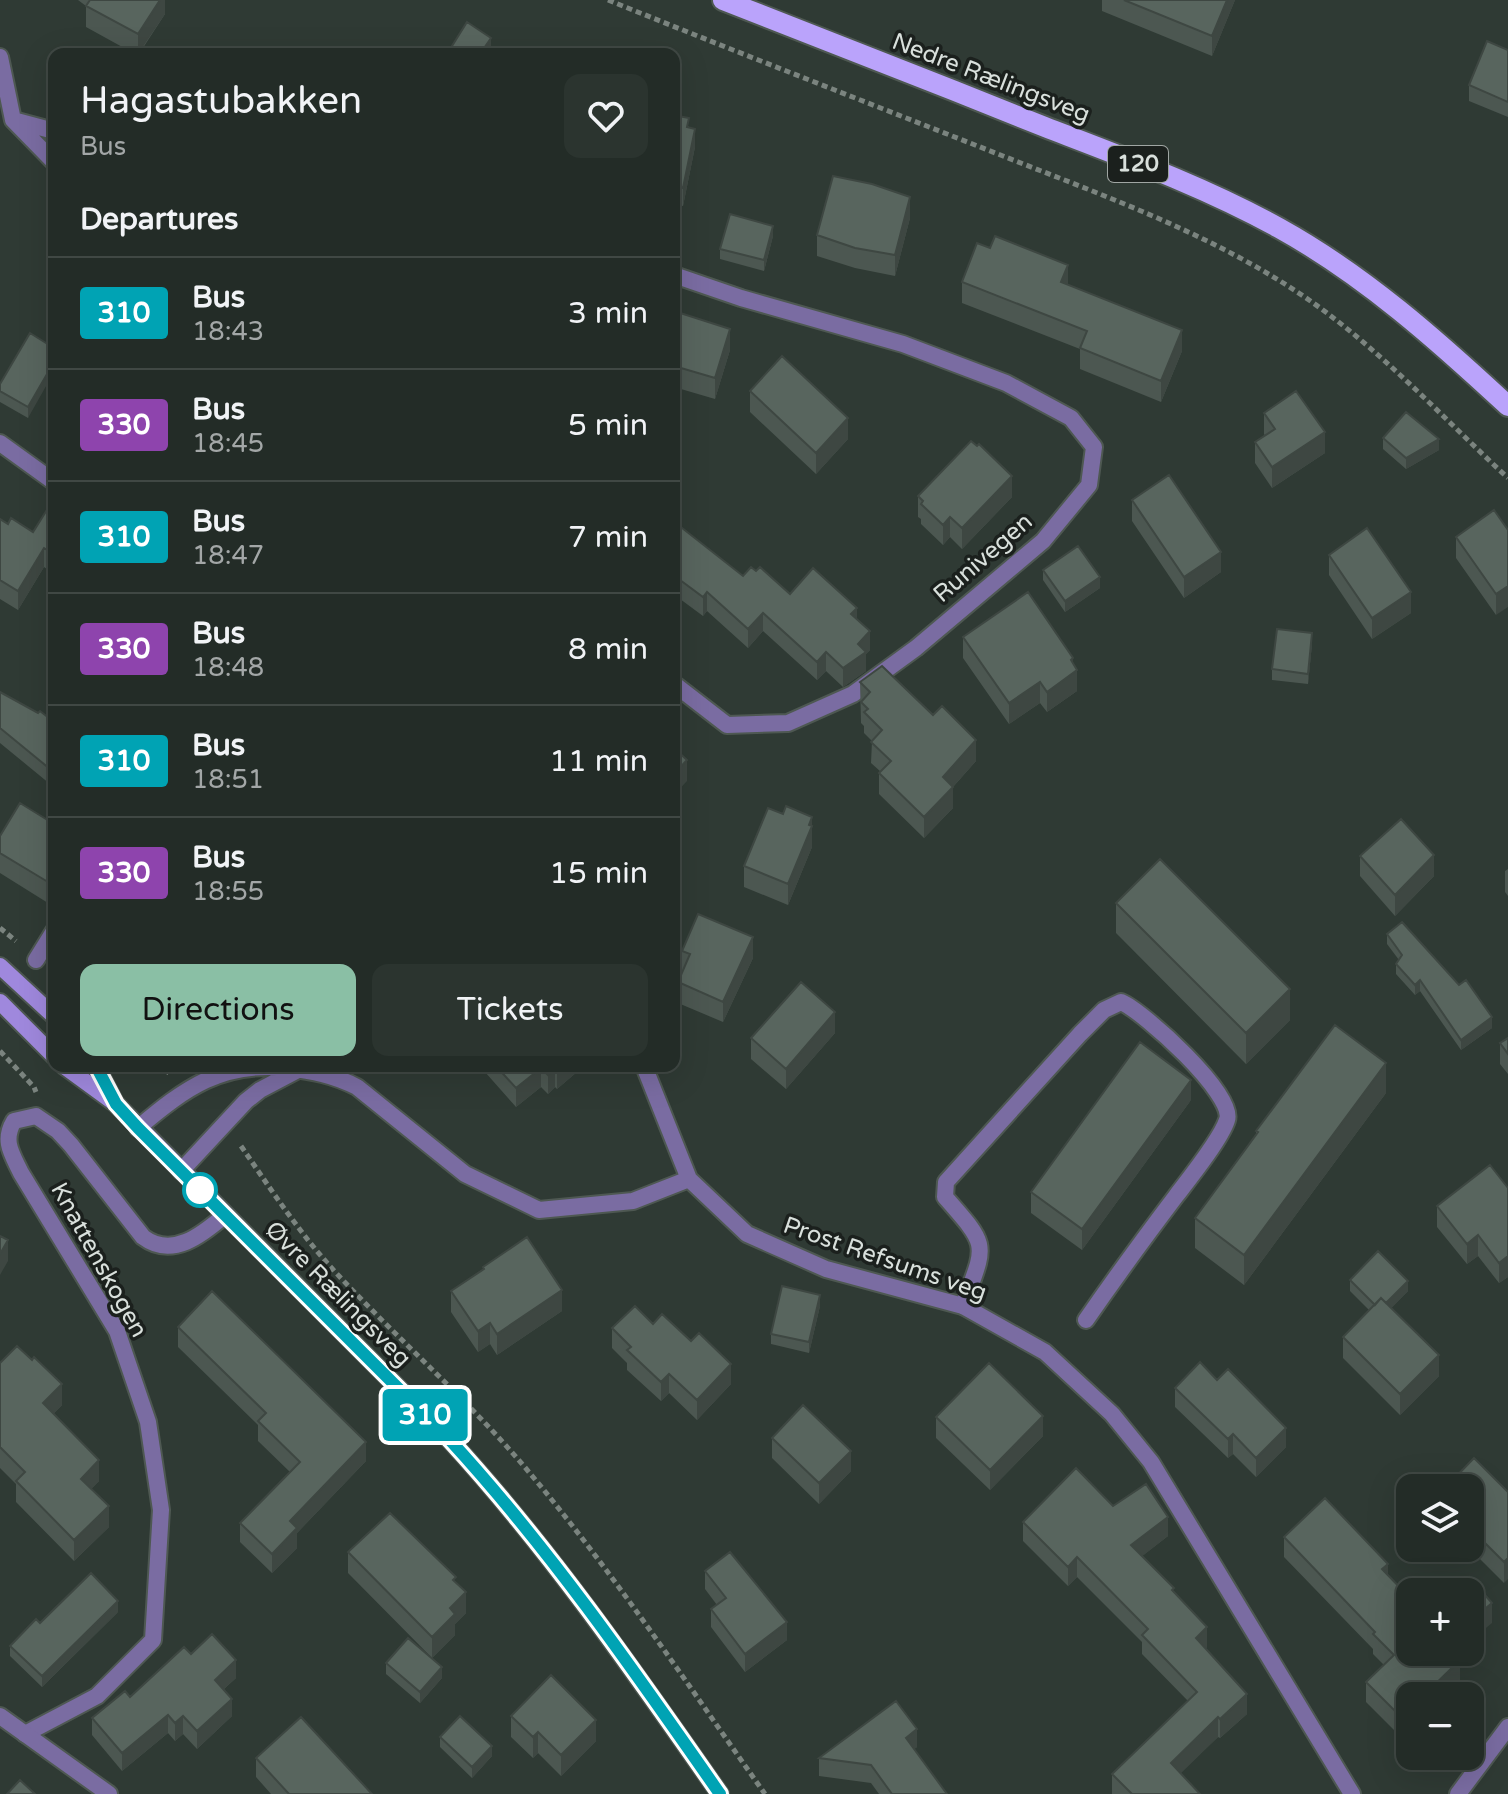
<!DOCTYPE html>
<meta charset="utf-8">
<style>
body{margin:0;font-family:"Varela Round",sans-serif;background:#2b342f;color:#f1f3f6;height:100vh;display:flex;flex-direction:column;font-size:30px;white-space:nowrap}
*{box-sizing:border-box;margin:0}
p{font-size:26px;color:#a3a7a7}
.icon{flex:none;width:44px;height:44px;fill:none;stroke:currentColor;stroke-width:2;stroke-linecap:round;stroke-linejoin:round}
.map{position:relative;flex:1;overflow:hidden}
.panel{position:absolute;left:48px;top:48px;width:632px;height:1024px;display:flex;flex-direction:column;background:#232c27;border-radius:16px;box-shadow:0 8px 32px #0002,0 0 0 2px #404844}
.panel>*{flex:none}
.badge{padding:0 16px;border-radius:6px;font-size:28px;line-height:52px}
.buttons{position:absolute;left:1396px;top:1474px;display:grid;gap:16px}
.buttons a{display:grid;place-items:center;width:88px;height:88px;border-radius:16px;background:#232c27;box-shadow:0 8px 32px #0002,0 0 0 2px #404844;font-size:40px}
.map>.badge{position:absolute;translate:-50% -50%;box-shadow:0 0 0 4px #fff}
h2{padding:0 32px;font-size:30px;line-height:72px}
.round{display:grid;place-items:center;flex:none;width:84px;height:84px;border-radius:16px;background:#2b342f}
.headline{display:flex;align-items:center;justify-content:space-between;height:136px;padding:0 32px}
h1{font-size:38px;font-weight:600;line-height:60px}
.action{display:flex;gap:16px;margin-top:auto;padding:16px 32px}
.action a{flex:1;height:92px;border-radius:16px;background:#8abfa5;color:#111;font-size:32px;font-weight:600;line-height:92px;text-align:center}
.action a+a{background:#2b342f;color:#f1f3f6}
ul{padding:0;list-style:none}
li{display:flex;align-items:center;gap:24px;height:112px;padding:0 32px;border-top:2px solid #404844}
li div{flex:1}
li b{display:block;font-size:30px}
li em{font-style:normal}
li .badge{min-width:88px;font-weight:700;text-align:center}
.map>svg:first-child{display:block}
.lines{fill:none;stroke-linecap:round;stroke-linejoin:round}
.service-casing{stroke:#4e5852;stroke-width:20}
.minor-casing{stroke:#4e5852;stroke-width:20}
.secondary-casing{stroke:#4e5852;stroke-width:20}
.primary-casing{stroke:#4e5852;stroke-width:24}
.path{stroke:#7b847f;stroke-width:5;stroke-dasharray:6 4;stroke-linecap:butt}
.service{stroke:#7a6ca2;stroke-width:16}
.minor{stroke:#7a6ca2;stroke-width:16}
.secondary{stroke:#9f88dd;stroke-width:16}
.primary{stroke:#baa3fb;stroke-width:20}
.wall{fill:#4c5751}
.shaded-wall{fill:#3e4742}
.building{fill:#58655e;stroke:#3e4742;stroke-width:2}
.line-casing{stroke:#fff;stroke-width:18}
.line{stroke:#00a3b4;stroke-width:12}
.stop-dot{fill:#fff;stroke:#00a3b4;stroke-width:4}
.labels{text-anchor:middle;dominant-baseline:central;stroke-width:7;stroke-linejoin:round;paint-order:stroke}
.shield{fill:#1b201d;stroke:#a0a6a3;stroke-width:2}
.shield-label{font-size:22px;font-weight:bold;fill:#d9e0dc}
.street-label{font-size:24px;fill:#d9e0dc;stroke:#1b201d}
</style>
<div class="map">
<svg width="1508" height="1794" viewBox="0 0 1508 1794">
<rect width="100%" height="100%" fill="#2f3a34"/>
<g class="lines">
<defs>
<path id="service" d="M0,443l54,39
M963,1306c23,-63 27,-58 -18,-109l1,-15 134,-148 24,-24 17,-8c22,9 115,93 106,118 -6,19 -38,59 -51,76 -31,41 -61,82 -90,124
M25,1734l72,-38 56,-56 8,-130 -13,-88 -31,-91 -96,-158c-9,-19 -19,-32 -7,-52l22,-5 22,15 13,14 72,92c29,22 59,-2 82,-22"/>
<path id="minor" d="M0,57l13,63 41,42
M13,120l41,11
M674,275l67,23 162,46 103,39 65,35 23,29 -5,38 -46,56 -127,107 -63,46 -65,29 -61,2 -53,-41
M36,960l18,-29
M644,1066l45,113 58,55 79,35 137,37 82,46 67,62 39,48 201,332
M138,1128c47,-40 84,-67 149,-60 25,3 47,7 70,19l108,87 74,36 94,-9 56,-22
M181,1171l65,-70 14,-11 38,-20
M0,1716l109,78
M1458,1794l50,-67"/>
<path id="secondary" d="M0,966l54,50
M0,1002l54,54
M64,1066l52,38 333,335c101,110 185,233 271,355
M96,1066l19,37"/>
<path id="primary" d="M723,0c108,42 215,84 322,127 78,30 160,60 234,101 85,47 158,112 229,178"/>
</defs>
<use href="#service" class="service-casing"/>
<use href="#minor" class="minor-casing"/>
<use href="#secondary" class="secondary-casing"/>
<use href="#primary" class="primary-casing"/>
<path class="path" d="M608,0c131,53 263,104 395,156 104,41 214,80 306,144 73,51 134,118 199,178
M0,928l16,13
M0,1051l34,36 2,5
M159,1066l10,7
M241,1146c31,45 61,91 98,130 58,62 122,118 178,182 91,106 168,223 248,336"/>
<use href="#service" class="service"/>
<use href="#minor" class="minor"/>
<use href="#secondary" class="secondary"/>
<use href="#primary" class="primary"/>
</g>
<path class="wall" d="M78,0h87v14l-26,40h-4l-49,-27v-21z
M1102,0h133l-23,56 -110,-45z
M1508,50v67l-39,-16v-16z
M674,103l7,14 8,10 6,20 -12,59 -9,-2z
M910,218l-15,58 -40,-8 -38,-12v-21z
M773,236l-9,35 -44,-12v-10z
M962,282l106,3 114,66 -21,51 -81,-33v-20l-118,-46z
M674,311l56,39 -15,49 -41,-12z
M54,348l-26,70 -28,-16v-18z
M750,391l98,48 -32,35 -66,-62z
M1264,413l61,40 -53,35 -17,-25v-21l10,-6 -1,-2z
M1383,438l56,12 -33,19 -23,-20z
M918,496l94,1 -50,52 -12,-12 -7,8 -22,-21v-5l-3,-2z
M1132,500l89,72 -37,26 -52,-77z
M54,507v67l-10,-7 -26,43 -18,-11v-80l8,5 25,8z
M674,527l69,49 47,18 67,25 13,31 -4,4v17l-23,16 -17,-16 -9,9 -54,-49 -15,17 -41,-37 -4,5 -27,-20 -2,2z
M1508,530l-12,85 -40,-57v-21z
M1329,555l82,58 -39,26 -43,-64z
M1043,570l57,18 -35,24 -22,-32z
M963,637l110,27 4,27 -30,21 -7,-9 -31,21 -46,-66z
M1312,644l-4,40 -36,-4v-11z
M860,682l116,79 -23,26v21l-29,30 -45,-44v-21l2,-1 -10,-9 1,-22 -8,-8v-7l-3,-3z
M0,692l54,30v57l-4,5 -50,-41z
M783,814l29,3v30l-24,58 -44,-18v-21z
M54,824v69l-6,10 -48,-30v-37z
M1360,856l74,20 -39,40 -35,-40z
M1508,869v27l-3,-4v-21z
M1116,903l174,117 -44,44 -130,-131z
M1387,934l105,94 -31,22 -41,-59 -5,4 -19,-21v-10l3,-4 -12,-16z
M682,951l71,7 -30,64 -45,-19v-21l4,-10z
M835,1033l-49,56 -35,-30v-21z
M1508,1038v36l-8,-10v-21z
M485,1066h99l-27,23 -2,-2 -7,7 -7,-7 -25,20 -31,-35z
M1386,1093l-142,192 -49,-37v-30l61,-84v-3z
M1191,1100l-109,150 -51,-37v-21z
M1508,1188v89l-9,6 -21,-27 -11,8 -30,-37v-21z
M483,1267l79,44 -65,44 -7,-11 -12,8 -27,-40v-21l32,-21z
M1350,1280l58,11 -17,17 48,68 -39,39 -57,-57v-21l26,-27 -19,-19z
M820,1306l-11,47 -38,-9v-10z
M653,1324l78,60 -34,36 -28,-27 -8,8 -34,-31v-7l-15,-15v-20z
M178,1327l188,134 -69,72v15l-25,25 -32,-31v-19l50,-51 -32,-31v-16l-80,-78z
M0,1363l62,42 -9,9 46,67 -8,8 18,38 -35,34 -58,-59v-18l-16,-16z
M1175,1388l111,59 -30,30 -23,-23 -5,4 -53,-51z
M936,1417l107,19 -53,54 -54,-52z
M772,1438l79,33 -32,33 -47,-46z
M1470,1488l38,4 -4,91 -35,-35z
M1113,1506l55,30 -26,20 32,36 33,55 -2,2 42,65 -27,24 -2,-1 -38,36 20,21h-88v-20l76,-73 -46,-47v-12l-65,-65 -9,9 -45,-45v-19z
M1284,1537l104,39 22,76h47l-3,3 6,25 -50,16v33l-9,8 -35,-35v-20l18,-17 -11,-11v-5l-89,-92z
M348,1552l118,61 -11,11v11l-23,23 -84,-85z
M705,1571l82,69 -42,32 -34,-45v-18l6,-4 -12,-16z
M118,1612l-76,75 -32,-31v-10z
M191,1654l45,24 -12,11 8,27 -35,33 -14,-15 -8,7 -7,-8 -46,38 -30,-36v-17l38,-21z
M386,1663l56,15 -22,25 -34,-29z
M511,1716l85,25 -35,35 -23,-23 -5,5 -22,-21z
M440,1737l52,19 -20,22 -32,-31z
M917,1747l-3,2 33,45h-68l-8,-11 -52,-7v-18z
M256,1758l116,36h-101l-15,-17z"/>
<path class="shaded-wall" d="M160,0h5v14l-27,40v-20z
M1227,0h8l-23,56v-20z
M491,38v16h-11z
M695,129v18l-12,59v-18z
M910,197v21l-15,58v-21z
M773,226v10l-9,35v-11z
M1068,265v21l-7,-4z
M730,329v21l-15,49v-21z
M1182,330v21l-21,51v-21z
M54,362v10l-26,46v-11z
M848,418v21l-32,35v-21z
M1325,432v21l-53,35v-21z
M1439,439v11l-33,19v-11z
M1012,476v21l-50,52v-21z
M950,517v20l-7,8v-20z
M44,548v19l-26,43v-19z
M1221,552v20l-37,26v-21z
M676,577v19l-2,2v-19z
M1100,577v11l-35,24v-11z
M1508,586v21l-12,8v-21z
M707,592v19l-4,5v-19z
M1411,592v21l-39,26v-21z
M857,608v18l-6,-12z
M763,613v18l-15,17v-19z
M870,631v19l-4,4v17l-23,16v-19l15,-24z
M1312,633v11l-4,40v-10z
M826,652v19l-9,9v-18z
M1073,658v15l4,-3v21l-30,21v-20l24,-32z
M1040,682v21l-31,21v-21z
M976,740v21l-33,37v-21z
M687,760v21l-13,14v-21z
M54,764v15l-4,5v-15z
M953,787v21l-29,30v-21z
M812,817v30l-24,58v-21z
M1434,855v21l-39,40v-21z
M54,872v21l-6,10v-21z
M753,937v21l-30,64v-20z
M1420,980v11l-5,4v-10z
M1290,989v31l-44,44v-31z
M835,1012v21l-49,56v-20z
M1492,1017v11l-31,22v-10z
M1386,1063v30l-142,192v-30z
M562,1066h22l-27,23v-18z
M541,1068v19l-25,20v-19z
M555,1068v19l-7,7v-19z
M1191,1080v20l-109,150v-21z
M1478,1235v21l-11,8v-20z
M8,1240v21l-8,14v-21z
M1508,1256v21l-9,6v-20z
M1408,1281v10l-28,29v-10z
M562,1290v21l-65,44v-21z
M820,1295v11l-11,47v-11z
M490,1323v21l-12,8v-21z
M1439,1355v21l-39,39v-21z
M731,1364v20l-34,36v-20z
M669,1374v19l-8,8v-19z
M62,1384v21l-19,19v-21z
M1043,1416v20l-53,54v-20z
M1286,1428v19l-30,30v-19z
M1233,1434v20l-5,4v-19z
M366,1442v19l-69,72v15l-25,25v-19l18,-33z
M851,1451v20l-32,33v-21z
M99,1460v21l-18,19v-21z
M109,1506v21l-35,34v-21z
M1168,1517v19l-37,29v-20z
M1077,1557v20l-9,9v-19z
M1508,1558v21l-4,4v-21z
M1388,1564v20l-6,-15z
M466,1592v21l-11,11v11l-23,23v-21l18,-29z
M118,1601v11l-76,75v-11z
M1492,1603v20l-22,18v-20z
M787,1622v18l-42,32v-18z
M1207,1627v20l-11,11v-20z
M236,1660v18l-21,19v-17z
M1460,1660v20l-17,16h-20z
M442,1667v11l-22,25v-11z
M1247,1694v20l-27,24v-19z
M232,1699v17l-35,33v-18z
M1410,1709v20l-9,8v-20z
M168,1715v18l-46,38v-18z
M183,1716v18l-8,7v-18z
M1218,1717v20l-47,46v-20z
M596,1720v21l-35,35v-21z
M917,1729v18l-11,9v-18z
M538,1732v21l-5,5v-21z
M492,1746v10l-20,22v-11z"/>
<path class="building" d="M90,0h70l-22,34 -52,-28z
M1124,0h103l-15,36z
M467,22l24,16 -11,16h-33z
M1487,41l21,9v52l-39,-17z
M674,103l7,2 -3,11 11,2 -2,9 8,2 -12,59 -9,-2z
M833,176l39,8 38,13 -15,58 -40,-7 -38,-13z
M730,214l43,12 -9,34 -44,-11z
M995,236l73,29 -7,17 121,48 -21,51 -81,-33 7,-17 -125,-49 15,-39 13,5z
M674,311l56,18 -15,49 -41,-12z
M30,333l24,15v14l-26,45 -28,-16v-7z
M782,356l66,62 -32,35 -66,-62z
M1296,391l29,41 -53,35 -17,-25 20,-13 -11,-16z
M1406,412l33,27 -33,19 -23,-20z
M971,441l6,5 2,-2 33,32 -50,52 -12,-11 -7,8 -22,-21 2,-3 -5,-5z
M1169,475l52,77 -37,25 -52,-77z
M50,505l4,2v47l-10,-6 -26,43 -18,-11v-61l8,5 3,-6 22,14z
M1494,510l14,20v56l-12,8 -40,-57z
M677,524l66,52 8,-9 5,4 4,-4 30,27 23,-26 44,40 -6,6 19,17 -12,13 8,8 -23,16 -17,-16 -9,10 -54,-49 -15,16 -41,-37 -4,5 -27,-20 -2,2v-52z
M1367,528l44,64 -39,26 -43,-63z
M1078,546l22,31 -35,24 -22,-31z
M1028,592l45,66 -2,2 6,10 -30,22 -7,-10 -31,21 -46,-66z
M1277,629l35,4 -4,41 -36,-5z
M882,666l51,49 9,-9 34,34 -33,37 10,10 -29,30 -45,-44 12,-12 -20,-19 11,-12 -18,-18 4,-3 -7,-7 9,-10 -10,-10z
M0,692l38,21 2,-2 14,11v42l-4,5 -50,-41z
M674,748l13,12 -13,14z
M20,803l34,21v48l-6,10 -48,-29v-17z
M786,806l26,11 -3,8 3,1 -24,58 -44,-18 24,-58 15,6z
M1401,819l33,36 -39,40 -35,-39z
M1160,859l130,130 -44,44 -130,-130z
M698,914l55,23 -30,65 -45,-20 12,-28 -8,-3z
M1402,922l57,63 7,-5 26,37 -31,23 -41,-60 -5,5 -19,-21 6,-9 -15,-21z
M801,982l34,30 -49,57 -35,-31z
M1335,1025l51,38 -142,192 -49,-37 63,-86 -2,-1z
M1508,1038v16l-8,-11z
M1140,1042l51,38 -109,149 -51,-37z
M496,1066h66l-5,5 -2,-3 -7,7 -7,-7 -25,20z
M1490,1165l18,23v68l-9,7 -21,-28 -11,9 -30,-38z
M0,1236l8,4 -8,14z
M527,1237l35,53 -65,44 -7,-11 -12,8 -27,-40 33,-22 -1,-2z
M1378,1251l30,30 -22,22 -5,-5 -6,7 -25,-25z
M782,1286l38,9 -11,47 -38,-8z
M212,1291l154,151 -76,79 7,7 -25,26 -32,-31 60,-61 -42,-41 8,-8 -88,-86z
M1381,1298l58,57 -39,39 -57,-57z
M635,1306l18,18 9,-10 29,27 8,-8 32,31 -34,36 -28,-26 -8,8 -34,-32 4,-3 -19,-19z
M17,1346l15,14 2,-3 28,27 -19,19 56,57 -18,19 28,27 -35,34 -58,-59 9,-9 -25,-25v-84z
M1200,1362l17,18 11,-11 58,59 -30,30 -23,-24 -5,5 -53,-51z
M989,1363l54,53 -53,54 -54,-53z
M803,1405l48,46 -32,32 -47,-45z
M1474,1458l34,34v66l-4,4 -34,-34v-40h-25z
M1076,1468l37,38 33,-22 22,33 -37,28 43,43 -2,2 35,37 -11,11 51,56 -27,25 -2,-2 -47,46 29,31h-68l-20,-20 85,-82 -55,-57 6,-6 -71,-72 -9,10 -45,-45z
M1325,1498l63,66 -6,5 28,29v54h41l9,8 -37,36h-13v13l-9,8 -35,-35 28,-27 -21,-21 2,-2 -91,-95z
M390,1513l66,64 -3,3 13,12 -16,16 5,6 -23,23 -84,-85z
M730,1552l57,70 -42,32 -34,-45 15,-11 -21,-27z
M91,1573l27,28 -76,75 -32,-30 26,-27 4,4z
M1469,1577l23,26 -22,18v-29h-19z
M212,1634l24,26 -21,20 17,19 -35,32 -14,-15 -8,7 -7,-8 -46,38 -30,-35 33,-27 5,6 54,-50 7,7z
M408,1638l34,29 -22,25 -34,-29z
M551,1675l45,45 -35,35 -23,-23 -5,5 -22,-21z
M896,1701l21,28 -11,9 41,56h-55l-21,-29 -52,-7z
M460,1716l32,30 -20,21 -32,-30z
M301,1717l71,77h-83l-33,-36z
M20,1780l15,14h-28z"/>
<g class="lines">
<defs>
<path id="line" d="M96,1066l20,38 22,24 311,311c101,110 186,233 271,355"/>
</defs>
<use href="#line" class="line-casing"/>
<use href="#line" class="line"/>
</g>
<circle class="stop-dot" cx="200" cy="1190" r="16"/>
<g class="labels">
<rect class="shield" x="1108" y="146" width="60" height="36" rx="6"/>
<g class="shield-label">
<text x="1138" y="164">120</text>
</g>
<g class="street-label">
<text transform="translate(991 78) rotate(21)">Nedre Rælingsveg</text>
<text transform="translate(983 558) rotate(-41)">Runivegen</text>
<text transform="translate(885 1259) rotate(19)">Prost Refsums veg</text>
<text transform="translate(99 1260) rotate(61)">Knattenskogen</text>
<text transform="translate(338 1294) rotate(45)">Øvre Rælingsveg</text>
</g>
</g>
</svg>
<div class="buttons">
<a><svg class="icon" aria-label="layers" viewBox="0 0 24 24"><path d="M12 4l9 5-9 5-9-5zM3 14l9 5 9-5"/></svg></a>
<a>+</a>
<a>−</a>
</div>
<b class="badge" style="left:425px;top:1415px;background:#00a3b4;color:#fff">310</b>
<section class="panel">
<div class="headline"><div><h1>Hagastubakken</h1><p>Bus</p></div><a class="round"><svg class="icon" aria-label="heart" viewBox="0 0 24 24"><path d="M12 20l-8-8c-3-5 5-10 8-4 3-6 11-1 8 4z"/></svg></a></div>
<h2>Departures</h2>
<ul>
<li><span class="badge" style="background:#00a3b4;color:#fff">310</span><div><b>Bus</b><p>18:43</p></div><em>3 min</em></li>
<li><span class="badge" style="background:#8e44ad;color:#fff">330</span><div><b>Bus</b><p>18:45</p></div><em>5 min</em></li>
<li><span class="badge" style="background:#00a3b4;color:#fff">310</span><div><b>Bus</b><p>18:47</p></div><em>7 min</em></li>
<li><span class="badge" style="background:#8e44ad;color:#fff">330</span><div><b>Bus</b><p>18:48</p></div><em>8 min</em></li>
<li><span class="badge" style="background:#00a3b4;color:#fff">310</span><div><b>Bus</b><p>18:51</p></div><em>11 min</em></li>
<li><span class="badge" style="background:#8e44ad;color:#fff">330</span><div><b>Bus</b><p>18:55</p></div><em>15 min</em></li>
</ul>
<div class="action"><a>Directions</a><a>Tickets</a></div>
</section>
</div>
